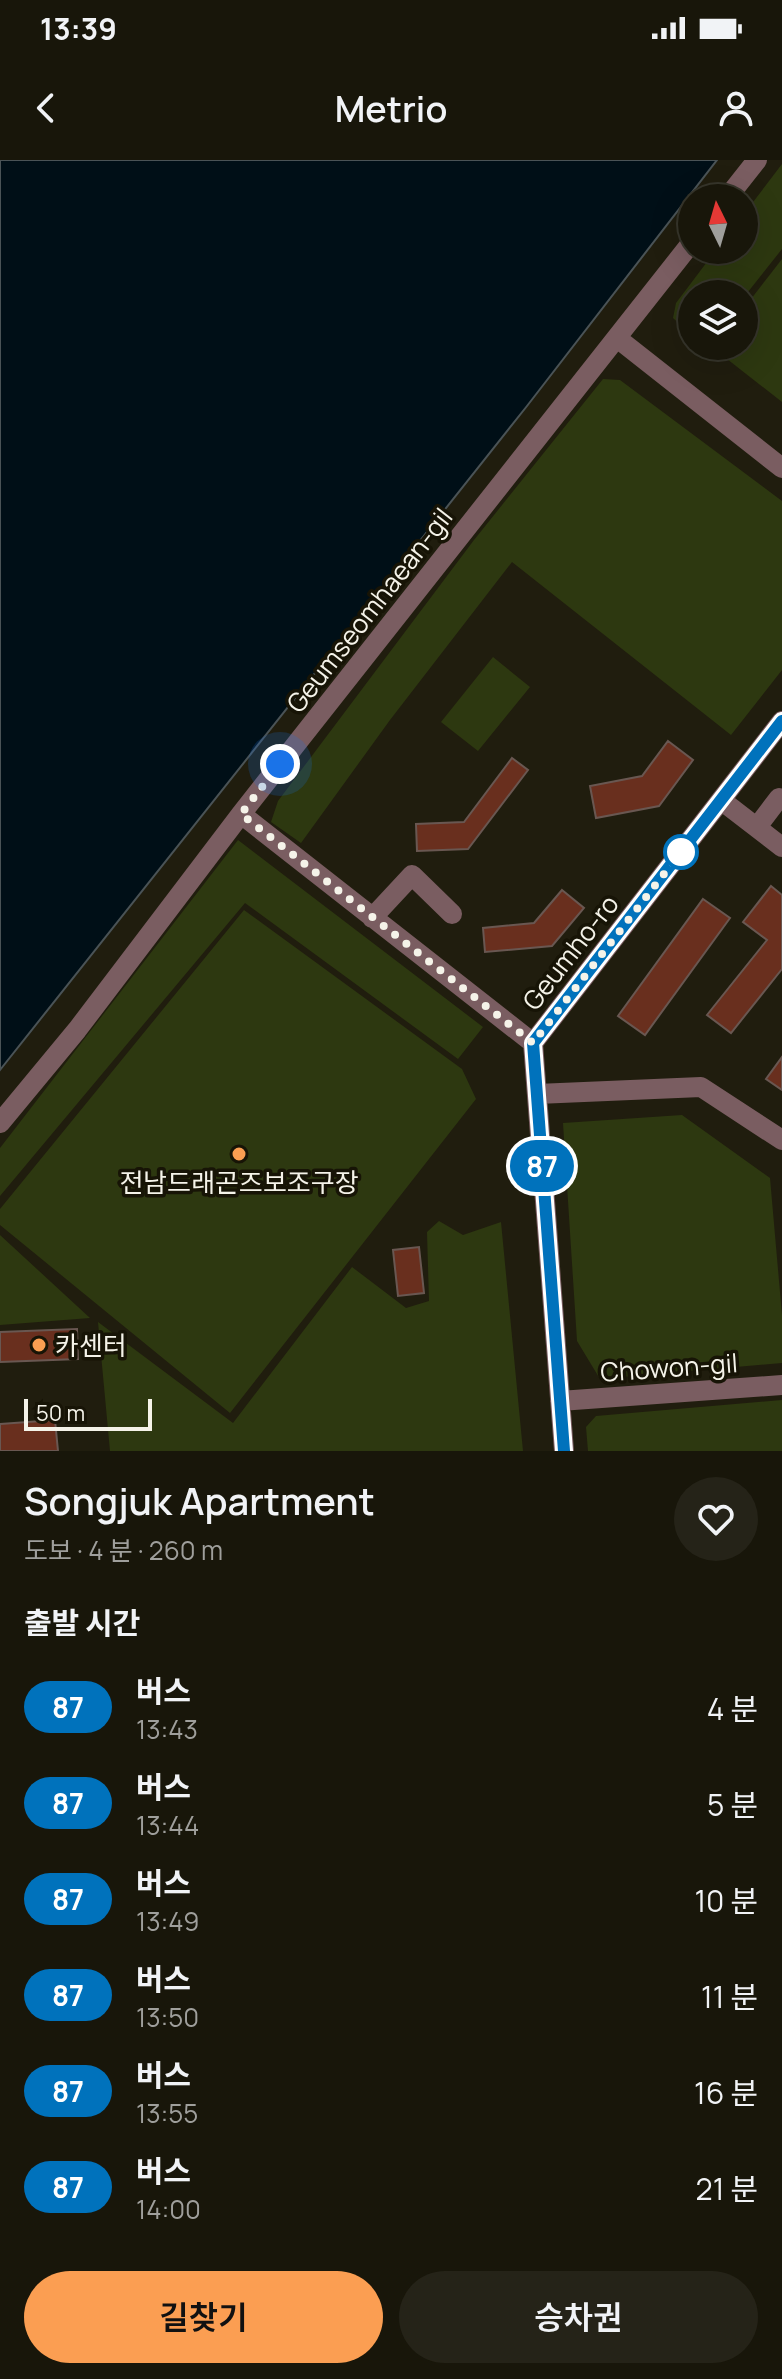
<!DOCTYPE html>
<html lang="ko">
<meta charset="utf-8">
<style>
body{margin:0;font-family:Manrope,"Noto Sans KR",sans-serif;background:#252318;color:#f1f3f6;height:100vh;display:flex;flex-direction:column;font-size:30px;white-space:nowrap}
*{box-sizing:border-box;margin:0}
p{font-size:26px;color:#9f9f9c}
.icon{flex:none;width:44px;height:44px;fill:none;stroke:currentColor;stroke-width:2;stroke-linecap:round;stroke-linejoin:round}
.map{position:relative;height:1291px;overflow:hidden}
.side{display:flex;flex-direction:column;background:#18160a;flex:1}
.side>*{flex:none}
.badge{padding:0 16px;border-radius:26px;font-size:28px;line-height:52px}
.needle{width:52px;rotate:355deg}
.fabs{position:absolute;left:678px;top:24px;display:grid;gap:16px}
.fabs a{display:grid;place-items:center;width:80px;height:80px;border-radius:50%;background:#18160a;box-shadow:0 8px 32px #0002,0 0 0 2px #36352b;font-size:40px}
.scale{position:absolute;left:24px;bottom:20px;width:128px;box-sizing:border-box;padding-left:8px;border:4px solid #f5f3e9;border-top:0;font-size:22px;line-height:28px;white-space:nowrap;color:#f5f3e9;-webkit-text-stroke:6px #171406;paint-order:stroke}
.you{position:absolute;width:40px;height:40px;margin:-20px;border:6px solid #fff;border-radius:50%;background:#1a73e8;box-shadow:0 0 0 12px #1a73e833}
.map>.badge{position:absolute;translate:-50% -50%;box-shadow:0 0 0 4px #fff}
h2{padding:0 24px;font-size:30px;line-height:72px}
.round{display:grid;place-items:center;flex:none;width:84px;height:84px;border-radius:42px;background:#252318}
.overview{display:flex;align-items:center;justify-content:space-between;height:136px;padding:0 24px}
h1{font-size:38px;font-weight:600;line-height:60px}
.action{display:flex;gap:16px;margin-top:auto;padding:16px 24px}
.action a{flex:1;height:92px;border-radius:48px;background:#fb9e52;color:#111;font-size:32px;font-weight:600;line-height:92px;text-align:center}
.action a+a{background:#252318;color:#f1f3f6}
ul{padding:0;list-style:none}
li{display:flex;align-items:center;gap:24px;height:96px;padding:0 24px}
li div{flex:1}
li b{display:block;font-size:30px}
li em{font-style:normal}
li .badge{min-width:88px;font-weight:700;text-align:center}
.status{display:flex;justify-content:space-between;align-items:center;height:56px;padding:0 40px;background:#18160a;direction:ltr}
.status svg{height:22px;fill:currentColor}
header{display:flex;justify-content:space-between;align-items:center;height:104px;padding:0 24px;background:#18160a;font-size:36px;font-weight:600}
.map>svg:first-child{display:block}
.green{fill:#2d3810}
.water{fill:#000f17;stroke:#4a5356;stroke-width:2}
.building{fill:#692f1e;stroke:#695751;stroke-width:2}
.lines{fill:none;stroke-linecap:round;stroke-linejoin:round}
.minor{stroke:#7a5d61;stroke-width:20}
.line-casing{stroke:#fff;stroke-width:18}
.line{stroke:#0072bc;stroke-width:12}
.walk{stroke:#f5f3e9;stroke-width:8;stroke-dasharray:0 14.4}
.stop-dot{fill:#fff;stroke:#0072bc;stroke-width:4}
.poi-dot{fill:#fb9e52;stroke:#171406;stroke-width:3}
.labels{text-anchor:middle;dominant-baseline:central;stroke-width:7;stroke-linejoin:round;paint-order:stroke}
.street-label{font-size:26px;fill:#f5f3e9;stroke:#171406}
.poi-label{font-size:26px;fill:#f5f3e9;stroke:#171406}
</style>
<div class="status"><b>13:39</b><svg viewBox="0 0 49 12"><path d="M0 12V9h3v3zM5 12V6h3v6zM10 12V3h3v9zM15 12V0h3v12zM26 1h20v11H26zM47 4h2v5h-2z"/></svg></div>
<header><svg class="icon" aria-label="back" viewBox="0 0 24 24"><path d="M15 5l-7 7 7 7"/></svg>Metrio<svg class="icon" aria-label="person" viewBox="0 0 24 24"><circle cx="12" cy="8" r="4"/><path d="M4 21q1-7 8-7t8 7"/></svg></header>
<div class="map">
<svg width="782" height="1291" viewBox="0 0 782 1291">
<rect width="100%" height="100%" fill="#201d0e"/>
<path class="green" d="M782,4v85l-38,48 -52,-3v41l-19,-17 3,-15 40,-53h28v-36z
M782,99v143l-69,-54 31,-2v-38z
M603,219l17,1 162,121v169l-51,65 -219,-173 -122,158 -89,123 -30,-21 7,-21 196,-261z
M493,497l37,30 -52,64 -37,-29z
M238,680l245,187 -25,32 -213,-156 -245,293v-48z
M244,750l218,159 14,30 -246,314 -230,-188v-16z
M682,955l88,63 12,137v48l-182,16 -23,-38 -14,-218z
M439,1061l24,14 38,-13 22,229h-413l-12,-129 135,101 119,-156 54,41 23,-7 -2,-69z
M0,1075l90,83 -90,7z
M782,1240v51h-194l-2,-24 10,-11z"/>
<path class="water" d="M0,0h717l-190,246 -527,664z"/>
<path class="building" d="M668,581l25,19 -34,46 -63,12 -6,-32 52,-10z
M512,598l16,12 -60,79 -51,2 -1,-27 48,-2z
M771,726l11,9v74l-51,64 -24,-18 60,-75 -24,-18z
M562,730l22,18 -32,38 -67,6 -2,-24 51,-5z
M703,739l27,19 -85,117 -27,-19z
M782,897v33l-16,-11z
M419,1087l5,46 -26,3 -5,-46z
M77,1169l1,30 -78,3v-30z
M55,1260l3,31h-58v-27z"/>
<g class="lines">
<path class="minor" d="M727,38l30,-38
M617,178l165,130
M721,640l61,47
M241,654l292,229
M757,667l22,-29 3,2
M372,758l40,-43 40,39
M537,934l164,-7 81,53
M0,963l77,-93 164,-216 451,-572
M560,1241l222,-16
M564,1291l-31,-408 249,-322"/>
</g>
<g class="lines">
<defs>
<path id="line" d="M564,1291l-31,-408 249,-322"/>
</defs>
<use href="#line" class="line-casing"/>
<use href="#line" class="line"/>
<path class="walk" d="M280,604l-39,50 292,229 148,-191"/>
</g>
<circle class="stop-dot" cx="681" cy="692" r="16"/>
<g class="poi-dot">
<circle cx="239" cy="994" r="8"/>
<circle cx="39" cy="1185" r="8"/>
</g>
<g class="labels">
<g class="street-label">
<text transform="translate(369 450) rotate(-52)">Geumseomhaean-gil</text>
<text transform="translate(570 792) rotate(-52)">Geumho-ro</text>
<text transform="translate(669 1207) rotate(-4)">Chowon-gil</text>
</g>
<g class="poi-label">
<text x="239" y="1022">전남드래곤즈보조구장</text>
<text x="55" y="1185" text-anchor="start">카센터</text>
</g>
</g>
</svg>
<div class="fabs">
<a><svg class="needle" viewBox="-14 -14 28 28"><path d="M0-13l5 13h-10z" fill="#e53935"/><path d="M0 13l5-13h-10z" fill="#9f9f9c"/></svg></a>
<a><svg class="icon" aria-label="layers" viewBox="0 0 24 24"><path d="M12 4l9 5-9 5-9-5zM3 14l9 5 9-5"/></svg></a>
</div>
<div class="scale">50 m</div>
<div class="you" style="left:280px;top:604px"></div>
<b class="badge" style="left:542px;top:1006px;background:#0072bc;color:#fff">87</b>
</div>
<section class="side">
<div class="overview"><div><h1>Songjuk Apartment</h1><p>도보 · 4 분 · 260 m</p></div><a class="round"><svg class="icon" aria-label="heart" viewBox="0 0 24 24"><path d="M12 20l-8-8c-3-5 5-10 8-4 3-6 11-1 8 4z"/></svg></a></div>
<h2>출발 시간</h2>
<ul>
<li><span class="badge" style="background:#0072bc;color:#fff">87</span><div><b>버스</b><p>13:43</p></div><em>4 분</em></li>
<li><span class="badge" style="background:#0072bc;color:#fff">87</span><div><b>버스</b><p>13:44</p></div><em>5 분</em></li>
<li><span class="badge" style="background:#0072bc;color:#fff">87</span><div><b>버스</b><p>13:49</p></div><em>10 분</em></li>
<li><span class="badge" style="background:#0072bc;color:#fff">87</span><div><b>버스</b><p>13:50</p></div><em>11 분</em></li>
<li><span class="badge" style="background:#0072bc;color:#fff">87</span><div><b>버스</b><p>13:55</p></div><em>16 분</em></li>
<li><span class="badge" style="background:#0072bc;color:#fff">87</span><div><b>버스</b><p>14:00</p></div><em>21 분</em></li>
</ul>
<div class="action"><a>길찾기</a><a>승차권</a></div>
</section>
